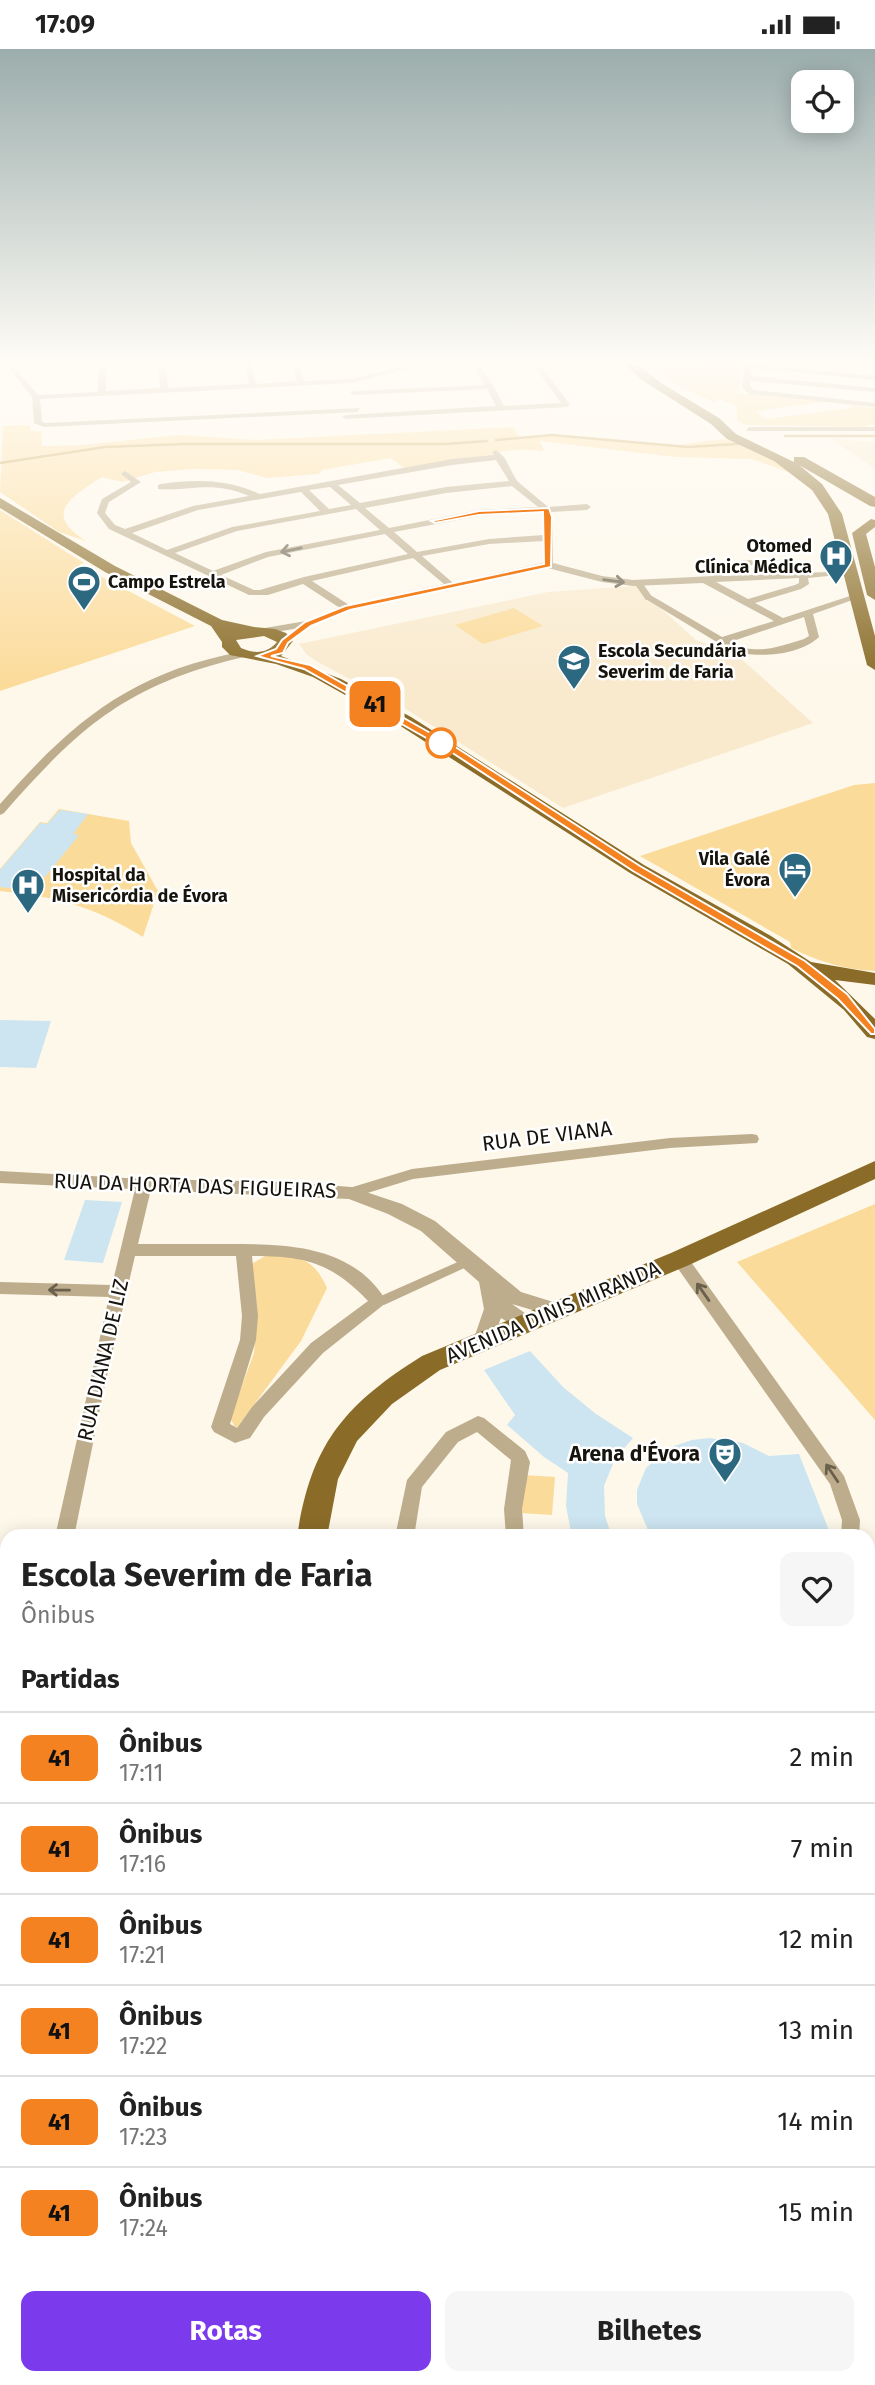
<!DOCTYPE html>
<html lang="pt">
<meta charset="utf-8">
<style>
body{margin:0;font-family:"Fira Sans",sans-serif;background:#f6f6f6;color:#222;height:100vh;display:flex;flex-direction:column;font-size:26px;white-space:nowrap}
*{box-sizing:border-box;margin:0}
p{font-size:23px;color:#767676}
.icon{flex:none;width:38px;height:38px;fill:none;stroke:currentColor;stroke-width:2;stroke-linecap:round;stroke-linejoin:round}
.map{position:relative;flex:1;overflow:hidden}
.details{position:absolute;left:0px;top:1480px;width:875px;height:856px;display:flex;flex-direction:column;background:#fff;border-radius:21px 21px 0 0;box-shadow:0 4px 18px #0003}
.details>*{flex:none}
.badge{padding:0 14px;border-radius:10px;font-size:24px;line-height:46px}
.controls{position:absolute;left:791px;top:21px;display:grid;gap:14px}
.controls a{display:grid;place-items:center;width:63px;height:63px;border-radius:14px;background:#fff;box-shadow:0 4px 18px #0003;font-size:35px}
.map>.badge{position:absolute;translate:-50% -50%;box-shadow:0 0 0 4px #fff}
h2{padding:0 21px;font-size:26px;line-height:63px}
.round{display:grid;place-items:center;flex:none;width:74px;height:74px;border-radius:14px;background:#f6f6f6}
.overview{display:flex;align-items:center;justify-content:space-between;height:119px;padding:0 21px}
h1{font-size:33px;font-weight:700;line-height:52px}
.action{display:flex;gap:14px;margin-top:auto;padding:14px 21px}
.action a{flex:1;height:80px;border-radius:14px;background:#7c3aed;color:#fff;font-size:28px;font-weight:700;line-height:80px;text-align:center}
.action a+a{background:#f6f6f6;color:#222}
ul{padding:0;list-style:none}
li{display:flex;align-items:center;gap:21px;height:91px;padding:0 21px;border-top:2px solid #e0e0e0}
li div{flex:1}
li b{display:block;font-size:26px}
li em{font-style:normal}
li .badge{min-width:77px;font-weight:700;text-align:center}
.status{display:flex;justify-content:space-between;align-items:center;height:49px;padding:0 35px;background:#fff;direction:ltr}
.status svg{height:19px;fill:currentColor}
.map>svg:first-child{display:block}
.built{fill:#f9eace}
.green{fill:#fbdb9a}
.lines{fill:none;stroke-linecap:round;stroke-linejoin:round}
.stream{stroke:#c9a352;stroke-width:2.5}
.building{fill:#cde5f0}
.pedestrian{fill:#bdad8c;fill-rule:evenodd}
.minor{fill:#bdad8c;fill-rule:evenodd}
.tertiary{fill:#bdad8c;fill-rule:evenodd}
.primary{fill:#8a6c28;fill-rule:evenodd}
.oneway{stroke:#6a604c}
.line{fill:#f58220;stroke:#fff;stroke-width:2}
.stop-dot{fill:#fff;stroke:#f58220;stroke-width:3.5}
.labels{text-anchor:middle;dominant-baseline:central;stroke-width:5;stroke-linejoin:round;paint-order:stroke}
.far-poi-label{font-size:18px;font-weight:bold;fill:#17140d;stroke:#fff;text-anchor:start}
.street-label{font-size:21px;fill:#17140d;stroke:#fff}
.poi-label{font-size:21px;font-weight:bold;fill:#17140d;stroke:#fff;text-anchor:end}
</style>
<div class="status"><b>17:09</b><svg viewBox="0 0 49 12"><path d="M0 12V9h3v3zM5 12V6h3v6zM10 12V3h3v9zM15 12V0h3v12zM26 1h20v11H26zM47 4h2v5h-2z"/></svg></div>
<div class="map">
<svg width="875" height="2336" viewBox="0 0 875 2336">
<rect width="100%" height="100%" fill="#fef8eb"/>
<path class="built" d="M831,390l44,3v27z
M636,537l60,54 43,17 74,66 -250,85 -154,-97 -91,-49 -11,-7 -8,-11 249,-52z"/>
<path class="green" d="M736,315l5,5 -2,24 85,9 -68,9 9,8 88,-11 -3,-3 25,3v16l-11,3 -118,-2 -9,-4v-15l-17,-7 -6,3 -34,-15 -24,-18z
M30,376v6h11l1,15 42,-1 94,-10 78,5 257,-13 6,10 33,-2 126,10 45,-6 38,11 30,23 -39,-14 -77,-2 -135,-16 4,10c-20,-2 -40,-3 -59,7l-81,10 -13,-10 -69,12 -3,4 -52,4 -30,-8 -44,-1 -38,3 -33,10 -20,-5c-29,19 -61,36 -16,64l-27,-9 -59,-40 3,-66z
M0,461l84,53 -5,2 116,61 -195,65z
M514,559l29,18 -60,18 -28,-19z
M875,734v188c-31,-1 -57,-10 -84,-23l-1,-6 -150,-86 214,-71z
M59,760l70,12 2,22 27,48 -15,46c-53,-32 -82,-39 -143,-46v-22l40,-47 7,1z
M875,1155v216l-138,-158z
M267,1206c33,2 46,2 60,33l-26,53 -65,88 -6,-11 24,-65 3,-48 -9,-39z
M524,1426l31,2 -3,38 -32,-2z
M871,1664h4v392l-7,-70z"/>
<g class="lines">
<path class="stream" d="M785,387h90
M496,391l56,-5 136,12 50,-3
M0,414l105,-16 80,-3h261l41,-3"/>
</g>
<path class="building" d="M60,761l28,4 -15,20 6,1 -34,42 -7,-1 -13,14 -25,-3v-17l40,-47 7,1z
M0,971l51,1 -15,47 -36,-1z
M85,1151l37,2 -19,61 -39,-3z
M530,1302l33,36 33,27 37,24 -18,21 -11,27 1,30 7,21h-40l-6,-31 2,-33 -24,-16 -37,-32 8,-10 -31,-45z
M710,1389l33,5 26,13 30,-2 31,79 -29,4h-150l-14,-33v-14l9,-22 22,-20 24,-8z"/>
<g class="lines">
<path class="pedestrian" d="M635,532h6l12,17 -1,2h-6l-12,-17z
M469,1208l6,4 -2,3 -89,41h-10l-1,-3 1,-3z"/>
<path class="minor" d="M2,311h6l30,35 60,-3v-24l-4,-8h6l6,8v23l54,-3 -2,-28h7l3,28 81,-4 -5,-24h7l5,24 41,-3 -6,-21h7l6,21 47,-2 80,-19h12l-92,23 -311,16 2,23 3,1 315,-15 -3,4 -313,15 -10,-4 -2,-26z
M457,311c27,-1 36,26 47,46l57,-3 -31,-43h7l33,45 -4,2 -220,12 -4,-2 4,-2 150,-9 -9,-17 -133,6 -4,-2 4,-2 130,-6 -8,-15z
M658,311h94v4l123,12v4l-123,-12 -1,8 124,12v4l-125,-11v5l4,4 121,13v4l-126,-13 -7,-7 3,-25 -73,4z
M802,311l73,4v4l-69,-6z
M749,378h126v4h-129z
M496,401l8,7 13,24 31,26 39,-3 4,3 -4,3 -36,2 2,6v45l49,13 31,4 81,-4 -7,-10 2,-2 42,-4 5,3 -2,2 -36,3 5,8 105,-4v4l-20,2 1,6 -8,5 -46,14 28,15 70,-23 8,2 -48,17 6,23c-20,19 -64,22 -89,13l-86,-52 8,-2 70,41 52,-16 -71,-38 -70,3 -31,-4 -54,-14 -198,42 -38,16 -49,8 -5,-3 1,-2 47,-8 34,-13 -37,-24 -35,11h-19l-140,-66 -12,-16 5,-14 29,-17 -10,-8 4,-3 16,11 -32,20 -4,11 10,12 10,4 68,-23 56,-10c-36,-16 -56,-5 -91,-7v-4l3,-1c35,-5 66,-5 99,10l192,-35 42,-4 -2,-3zM496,411l13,21 -63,6 -86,16 -22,-18 114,-20zM512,437l26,21 -59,3 -90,18 -24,-20 81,-15zM330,438l21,18 -22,4 -20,-19zM301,443l19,19 -88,16 -65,23 -35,-17 66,-23zM356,460l24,21 -114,22 -53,19 -38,-18 62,-22zM543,463l1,23 -55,4 -72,13 -23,-20 85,-16zM385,485l23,20 -104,23 -44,13h-6l-33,-15 47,-18zM544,492l-1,22 -90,20 -31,-27 67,-12zM413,509l31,26 -95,21 -37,-24zM799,529v5l-4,2 -47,14 -32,-17zM804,568l5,19 -5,3c-27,8 -48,17 -74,3z
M240,603l5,3 -1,2c-116,27 -164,69 -240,156l-4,2v-11c72,-82 130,-131 240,-152z
M752,1085l5,1 2,4 -2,4 -87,5 -257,31 -62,19 -8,-5 3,-4 66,-20 258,-31z
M144,1131l8,5 -14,59c28,0 57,0 86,0 59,0 128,-1 163,58l-64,51 -59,64 -14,21 -15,5 -21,-11 -3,-5 29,-87 2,-24 -6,-60h-101l-31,133 -30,148h-19l54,-240 -109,-3v-12l112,3 24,-100zM252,1207c52,0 79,6 116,45l-57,42 -59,64 -15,21 -7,-4 26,-84 2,-24z
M680,1204l6,2 158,221 16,44 -1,17h-18l1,-17 -12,-36 -156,-221 -2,-4 2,-4z
M478,1367l6,2 41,33 5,11 -8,47 2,28h-18l-2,-28 7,-49 -34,-28 -19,10 -36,45 -8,50h-19l12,-57 39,-48z
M7,1795v61l-7,3v-61z
M868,2167l7,3v41l-7,-3z"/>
<path class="tertiary" d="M0,1122l144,8 144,3 63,5 51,17 33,17 86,71 42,13 3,5 -3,5 -7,2 -44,-13 20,14 3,5 -3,5c-12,4 -20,-4 -31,-10l-11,28 -7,3 -7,-3 -3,-5 11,-32 -5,-27 -58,-51 -33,-17 -39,-15 -349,-16z"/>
<path class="primary" d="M620,311h12l29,23 58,35 17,16 58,28v-5h10l71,40v10l-5,-1 -71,-41 23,19 20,30 33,122v34l-8,-5 -39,-151 -16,-24 -38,-29 -47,-22 -16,-15 -69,-44z
M0,449l115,68 107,54 32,7 21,2 11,4 7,8 -12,15 60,23 70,38 233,148 127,71 40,26 64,11v12l-40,-5 40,39v20l-8,-2 -23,-27 -56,-46 -158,-91 -231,-148 -86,-48 -37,-13 -46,-9 -8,-8v-5l-11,-16 -106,-54 -105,-64zM264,587l13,6c-10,12 -23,12 -36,6l-5,-8z
M871,470l4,1v7l-9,7 9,33v33l-8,-5 -15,-62z
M875,1112v18l-186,86 -249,105 -48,34 -35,37 -19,38 -11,58h-30c14,-93 47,-132 125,-181l249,-103z
M246,2329h42v7h-42z"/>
</g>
<defs><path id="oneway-shaft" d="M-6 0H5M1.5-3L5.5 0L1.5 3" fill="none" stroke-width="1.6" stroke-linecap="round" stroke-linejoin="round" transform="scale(1.75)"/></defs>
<g class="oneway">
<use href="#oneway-shaft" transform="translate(291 501) rotate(168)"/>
<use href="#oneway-shaft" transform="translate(614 532) rotate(8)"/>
<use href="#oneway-shaft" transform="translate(59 1241) rotate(-179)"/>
<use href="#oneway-shaft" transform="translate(703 1243) rotate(-125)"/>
<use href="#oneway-shaft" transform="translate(832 1424) rotate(-124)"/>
</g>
<linearGradient id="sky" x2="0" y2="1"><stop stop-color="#9badac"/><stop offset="0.49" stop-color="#fffcf6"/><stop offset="1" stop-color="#fffcf6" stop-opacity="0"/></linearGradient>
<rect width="875" height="638" fill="url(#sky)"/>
<path class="line" d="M549,459l3,9 -1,50 -201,43 -39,16 -23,17 -5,10 -12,3 39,9 147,83 183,118 165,95 42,33 28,35v5h-4l-33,-35 -41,-33 -164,-95 -182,-119 -147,-83 -47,-13 19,-7 6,-9 23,-18 40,-16 199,-42 -1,-52 -64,3 -44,8 -4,-2 48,-10z"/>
<defs>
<symbol id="hospital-pin" viewBox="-11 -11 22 30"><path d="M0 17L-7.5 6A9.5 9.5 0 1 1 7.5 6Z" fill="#2c6880" stroke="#fff"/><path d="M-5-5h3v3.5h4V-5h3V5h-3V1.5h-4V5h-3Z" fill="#fff"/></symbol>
<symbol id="stadium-pin" viewBox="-11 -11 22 30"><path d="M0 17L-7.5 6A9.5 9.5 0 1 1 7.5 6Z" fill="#2c6880" stroke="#fff"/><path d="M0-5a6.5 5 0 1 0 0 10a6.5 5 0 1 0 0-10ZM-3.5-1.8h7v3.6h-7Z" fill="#fff"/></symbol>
<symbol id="school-pin" viewBox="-11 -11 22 30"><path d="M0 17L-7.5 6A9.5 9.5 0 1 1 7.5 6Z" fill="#2c6880" stroke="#fff"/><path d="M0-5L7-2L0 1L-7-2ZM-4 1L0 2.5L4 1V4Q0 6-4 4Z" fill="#fff"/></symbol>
<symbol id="hotel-pin" viewBox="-11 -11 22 30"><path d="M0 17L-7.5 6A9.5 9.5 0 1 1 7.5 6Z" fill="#2c6880" stroke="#fff"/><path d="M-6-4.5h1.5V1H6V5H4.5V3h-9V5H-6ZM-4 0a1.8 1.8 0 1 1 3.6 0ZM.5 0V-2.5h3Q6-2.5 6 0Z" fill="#fff"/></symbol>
<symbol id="theatre-pin" viewBox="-11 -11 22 30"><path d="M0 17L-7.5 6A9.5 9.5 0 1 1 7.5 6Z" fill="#2c6880" stroke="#fff"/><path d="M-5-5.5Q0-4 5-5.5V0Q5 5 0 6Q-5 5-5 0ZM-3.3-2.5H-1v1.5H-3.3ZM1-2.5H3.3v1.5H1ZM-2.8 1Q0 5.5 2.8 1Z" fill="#fff"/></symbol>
</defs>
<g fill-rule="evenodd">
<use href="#hospital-pin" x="817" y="488" width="38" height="52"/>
<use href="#stadium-pin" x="65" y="514" width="38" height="52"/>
<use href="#school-pin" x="555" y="593" width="38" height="52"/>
<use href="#hotel-pin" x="776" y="801" width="38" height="52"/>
<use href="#hospital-pin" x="9" y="817" width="38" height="52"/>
<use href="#theatre-pin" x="706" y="1386" width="38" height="52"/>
</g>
<circle class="stop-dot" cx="441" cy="694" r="14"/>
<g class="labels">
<g class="far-poi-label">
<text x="812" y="497" text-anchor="end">Otomed<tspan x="812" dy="21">Clínica Médica</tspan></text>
<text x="108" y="533">Campo Estrela</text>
<text x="598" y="602">Escola Secundária<tspan x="598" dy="21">Severim de Faria</tspan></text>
<text x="770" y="810" text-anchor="end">Vila Galé<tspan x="770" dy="21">Évora</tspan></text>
<text x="52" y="826">Hospital da<tspan x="52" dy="21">Misericórdia de Évora</tspan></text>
</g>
<g class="street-label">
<text transform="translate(547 1087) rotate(-7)">RUA DE VIANA</text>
<text transform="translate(195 1137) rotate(2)">RUA DA HORTA DAS FIGUEIRAS</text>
<text transform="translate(553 1263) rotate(-23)">AVENIDA DINIS MIRANDA</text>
<text transform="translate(103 1311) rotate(-77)">RUA DIANA DE LIZ</text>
</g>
<g class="poi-label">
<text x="700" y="1405">Arena d'Évora</text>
</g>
</g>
</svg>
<div class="controls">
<a><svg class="icon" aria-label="locate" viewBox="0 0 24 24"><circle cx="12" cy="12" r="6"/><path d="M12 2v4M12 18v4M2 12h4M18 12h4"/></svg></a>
</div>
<b class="badge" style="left:375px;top:655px;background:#f58220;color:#111">41</b>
<section class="details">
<div class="overview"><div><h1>Escola Severim de Faria</h1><p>Ônibus</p></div><a class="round"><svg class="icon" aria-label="heart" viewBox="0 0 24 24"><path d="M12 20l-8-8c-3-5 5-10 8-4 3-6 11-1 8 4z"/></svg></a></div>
<h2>Partidas</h2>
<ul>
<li><span class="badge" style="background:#f58220;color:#111">41</span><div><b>Ônibus</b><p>17:11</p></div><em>2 min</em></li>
<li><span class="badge" style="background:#f58220;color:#111">41</span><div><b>Ônibus</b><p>17:16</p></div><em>7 min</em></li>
<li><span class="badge" style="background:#f58220;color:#111">41</span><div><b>Ônibus</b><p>17:21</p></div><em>12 min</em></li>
<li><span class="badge" style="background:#f58220;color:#111">41</span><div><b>Ônibus</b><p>17:22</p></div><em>13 min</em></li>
<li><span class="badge" style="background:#f58220;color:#111">41</span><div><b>Ônibus</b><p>17:23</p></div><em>14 min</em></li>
<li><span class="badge" style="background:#f58220;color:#111">41</span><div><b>Ônibus</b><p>17:24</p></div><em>15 min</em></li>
</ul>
<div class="action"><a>Rotas</a><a>Bilhetes</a></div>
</section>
</div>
